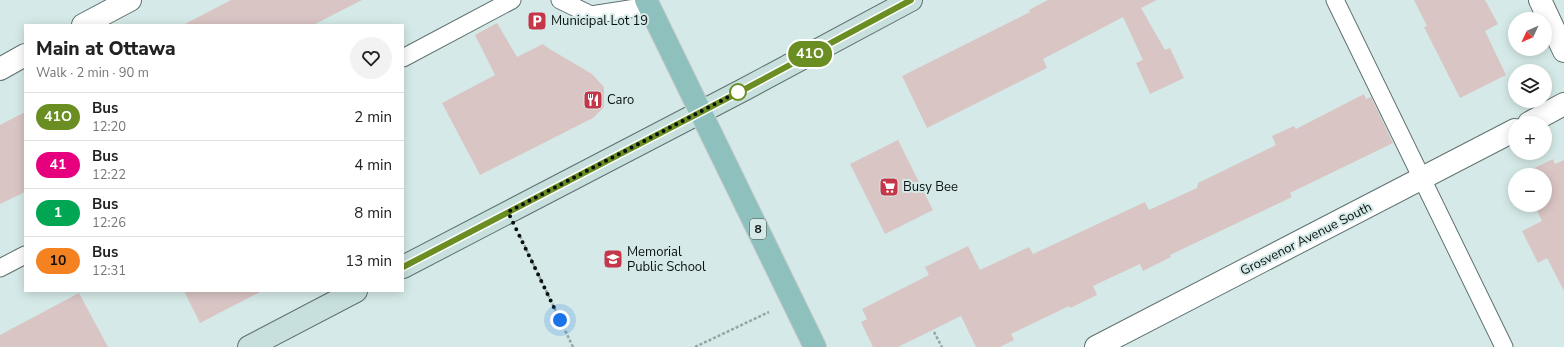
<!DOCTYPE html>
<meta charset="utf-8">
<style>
body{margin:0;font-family:"Nunito Sans",sans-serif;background:#f2f2f2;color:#222;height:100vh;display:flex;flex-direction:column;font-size:15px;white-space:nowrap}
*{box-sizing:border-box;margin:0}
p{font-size:13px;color:#767676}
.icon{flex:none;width:22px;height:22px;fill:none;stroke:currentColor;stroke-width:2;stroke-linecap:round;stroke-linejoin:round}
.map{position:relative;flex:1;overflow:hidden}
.panel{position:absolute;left:24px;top:24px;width:380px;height:268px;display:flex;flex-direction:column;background:#fff;border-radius:0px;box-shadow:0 2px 10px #0003}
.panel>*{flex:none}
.badge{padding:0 8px;border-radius:13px;font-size:14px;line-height:26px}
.needle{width:26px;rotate:226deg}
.fabs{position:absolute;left:1508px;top:12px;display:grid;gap:8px}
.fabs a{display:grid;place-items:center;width:44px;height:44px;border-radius:50%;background:#fff;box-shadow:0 2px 10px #0003;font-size:20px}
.you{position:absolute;width:20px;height:20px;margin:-10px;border:3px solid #fff;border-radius:50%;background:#1a73e8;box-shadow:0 0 0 6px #1a73e833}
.map>.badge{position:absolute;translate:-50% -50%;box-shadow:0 0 0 2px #fff}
.round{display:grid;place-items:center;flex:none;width:42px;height:42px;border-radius:21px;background:#f2f2f2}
.head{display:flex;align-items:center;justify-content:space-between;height:68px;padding:0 12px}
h1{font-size:19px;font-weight:800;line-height:30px}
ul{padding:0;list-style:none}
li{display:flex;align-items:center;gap:12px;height:48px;padding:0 12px;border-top:1px solid #e0e0e0}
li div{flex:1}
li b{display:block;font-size:15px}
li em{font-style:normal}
li .badge{min-width:44px;font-weight:700;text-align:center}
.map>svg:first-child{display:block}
.building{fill:#d9c5c4}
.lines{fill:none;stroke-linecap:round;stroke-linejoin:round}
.service-casing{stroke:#5e716f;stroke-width:19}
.minor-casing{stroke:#5e716f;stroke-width:24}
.secondary-casing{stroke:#5e716f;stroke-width:24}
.primary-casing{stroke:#c9caca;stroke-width:24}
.path{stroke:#94a5a3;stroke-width:2.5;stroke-dasharray:3 2;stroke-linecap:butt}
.service{stroke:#fff;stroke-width:17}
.minor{stroke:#fff;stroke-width:22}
.secondary{stroke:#c7e0de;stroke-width:22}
.primary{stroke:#8ec0bd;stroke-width:22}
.line-casing{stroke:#fff;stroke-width:9}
.line{stroke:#6b8e23;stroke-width:6}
.walk{stroke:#09100f;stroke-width:4;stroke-dasharray:0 7.2}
.stop-dot{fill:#fff;stroke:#6b8e23;stroke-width:2}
.labels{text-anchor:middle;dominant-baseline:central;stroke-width:4;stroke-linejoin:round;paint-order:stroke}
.shield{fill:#d5eae8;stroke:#465150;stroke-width:1}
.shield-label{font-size:12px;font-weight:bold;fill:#09100f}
.poi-label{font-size:13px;fill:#09100f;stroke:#d5eae8;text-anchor:start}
.street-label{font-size:13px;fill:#09100f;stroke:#d5eae8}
</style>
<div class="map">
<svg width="1564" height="347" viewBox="0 0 1564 347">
<rect width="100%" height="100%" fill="#d5eae8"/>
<path class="building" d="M231,0h131l-49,25h-130z
M1048,0h109l-16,8 24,42 5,-2 14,30 -34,16 -14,-31 7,-3 -20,-43 -80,42 4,9 -120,60 -25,-52 128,-64 -1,-2z
M1414,0h71l13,24 -13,7 21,44 -46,23 -36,-71 3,-1z
M497,23l20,34 26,-13 5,4 44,26 12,13v20l-11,11 -113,57 -38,-72 53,-28 -20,-40z
M1364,94l2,5 5,-2 22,46 -103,50 2,4 -122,58 1,2 -28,14 -3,-7 -47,22 4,9 -27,13 -1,-2 -58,28 3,6 -14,7h-24l-15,-31 -63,31h-25l-12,-25 6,-3 -5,-10 67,-34 -4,-8 43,-21 12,24 49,-23 4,7 112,-52 4,8 48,-22 1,-5 78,-38 -4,-9 22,-10 2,3z
M25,112v80l-25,12v-79z
M898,140l35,70 -48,24 -35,-70z
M1553,159l2,5 9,-4v131l-17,-33 -9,5 -16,-32 20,-10 -8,-16h11v-30h-25z
M184,291h78l-62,32z
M79,293l29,54h-108v-12z"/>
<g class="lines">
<defs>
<path id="service" d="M560,0l31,15 57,-9
M1335,0l169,347
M403,58l109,-58
M0,268l25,-13"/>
<path id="minor" d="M1540,0l24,51
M83,25l47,-25
M0,69l25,-14
M1529,123l35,-19
M1096,347l419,-217"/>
<path id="secondary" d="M403,267l342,-178 166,-89
M249,347l107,-56"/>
<path id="primary" d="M646,0l169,347"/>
</defs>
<use href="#service" class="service-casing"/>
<use href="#minor" class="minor-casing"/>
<use href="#secondary" class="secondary-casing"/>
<use href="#primary" class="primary-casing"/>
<path class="path" d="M520,236l53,111
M934,332l8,15
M695,347l74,-35"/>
<use href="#service" class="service"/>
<use href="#minor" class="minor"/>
<use href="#secondary" class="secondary"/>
<use href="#primary" class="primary"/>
</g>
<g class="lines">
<defs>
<path id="line" d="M403,267l342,-178 166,-89"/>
</defs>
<use href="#line" class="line-casing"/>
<use href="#line" class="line"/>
<path class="walk" d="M560,320l-52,-108 230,-120"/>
</g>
<defs>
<symbol id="parking-square" viewBox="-11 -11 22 22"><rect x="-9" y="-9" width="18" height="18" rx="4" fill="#c63649" stroke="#d5eae8"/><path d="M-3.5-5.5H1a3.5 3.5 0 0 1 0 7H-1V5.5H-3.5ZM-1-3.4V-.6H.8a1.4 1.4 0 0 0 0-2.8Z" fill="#fff"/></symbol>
<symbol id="restaurant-square" viewBox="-11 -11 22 22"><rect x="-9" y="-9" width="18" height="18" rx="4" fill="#c63649" stroke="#d5eae8"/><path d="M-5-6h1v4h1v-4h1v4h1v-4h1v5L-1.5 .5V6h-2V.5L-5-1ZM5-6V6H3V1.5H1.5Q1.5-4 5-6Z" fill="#fff"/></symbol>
<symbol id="supermarket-square" viewBox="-11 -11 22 22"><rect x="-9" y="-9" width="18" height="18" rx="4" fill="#c63649" stroke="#d5eae8"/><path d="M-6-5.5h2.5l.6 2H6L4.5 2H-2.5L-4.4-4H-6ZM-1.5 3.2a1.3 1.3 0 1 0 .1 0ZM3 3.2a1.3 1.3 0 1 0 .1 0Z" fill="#fff"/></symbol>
<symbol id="school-square" viewBox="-11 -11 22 22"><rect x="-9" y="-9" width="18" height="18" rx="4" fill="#c63649" stroke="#d5eae8"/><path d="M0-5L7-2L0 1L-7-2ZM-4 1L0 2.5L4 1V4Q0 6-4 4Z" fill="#fff"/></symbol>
</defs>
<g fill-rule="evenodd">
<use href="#parking-square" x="526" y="10" width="22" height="22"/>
<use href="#restaurant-square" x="582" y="89" width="22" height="22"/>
<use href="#supermarket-square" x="878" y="176" width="22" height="22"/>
<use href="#school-square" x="602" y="248" width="22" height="22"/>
</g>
<circle class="stop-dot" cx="738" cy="92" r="8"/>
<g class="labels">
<rect class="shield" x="750" y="219" width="16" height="20" rx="3"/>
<g class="shield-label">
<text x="758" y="229">8</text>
</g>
<g class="poi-label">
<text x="551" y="21">Municipal Lot 19</text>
<text x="607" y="100">Caro</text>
<text x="903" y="187">Busy Bee</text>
<text x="627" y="252">Memorial<tspan x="627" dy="15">Public School</tspan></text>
</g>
<g class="street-label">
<text transform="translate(1306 239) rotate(-27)">Grosvenor Avenue South</text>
</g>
</g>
</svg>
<div class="fabs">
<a><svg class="needle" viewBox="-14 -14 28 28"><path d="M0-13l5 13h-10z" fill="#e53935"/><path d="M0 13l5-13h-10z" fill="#767676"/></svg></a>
<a><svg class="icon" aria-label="layers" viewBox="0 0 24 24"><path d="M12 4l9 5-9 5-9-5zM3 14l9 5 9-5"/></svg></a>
<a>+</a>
<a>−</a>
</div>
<div class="you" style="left:560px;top:320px"></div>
<b class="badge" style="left:810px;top:54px;background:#6b8e23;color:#fff">41O</b>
<section class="panel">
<div class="head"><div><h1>Main at Ottawa</h1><p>Walk · 2 min · 90 m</p></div><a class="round"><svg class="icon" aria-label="heart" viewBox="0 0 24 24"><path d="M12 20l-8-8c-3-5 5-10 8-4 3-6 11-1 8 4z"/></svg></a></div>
<ul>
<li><span class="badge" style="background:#6b8e23;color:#fff">41O</span><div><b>Bus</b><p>12:20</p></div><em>2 min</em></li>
<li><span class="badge" style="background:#e6007e;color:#fff">41</span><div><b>Bus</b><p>12:22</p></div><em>4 min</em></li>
<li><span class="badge" style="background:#00a651;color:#fff">1</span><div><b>Bus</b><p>12:26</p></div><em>8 min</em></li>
<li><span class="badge" style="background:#f58220;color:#111">10</span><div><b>Bus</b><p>12:31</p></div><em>13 min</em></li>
</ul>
</section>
</div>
